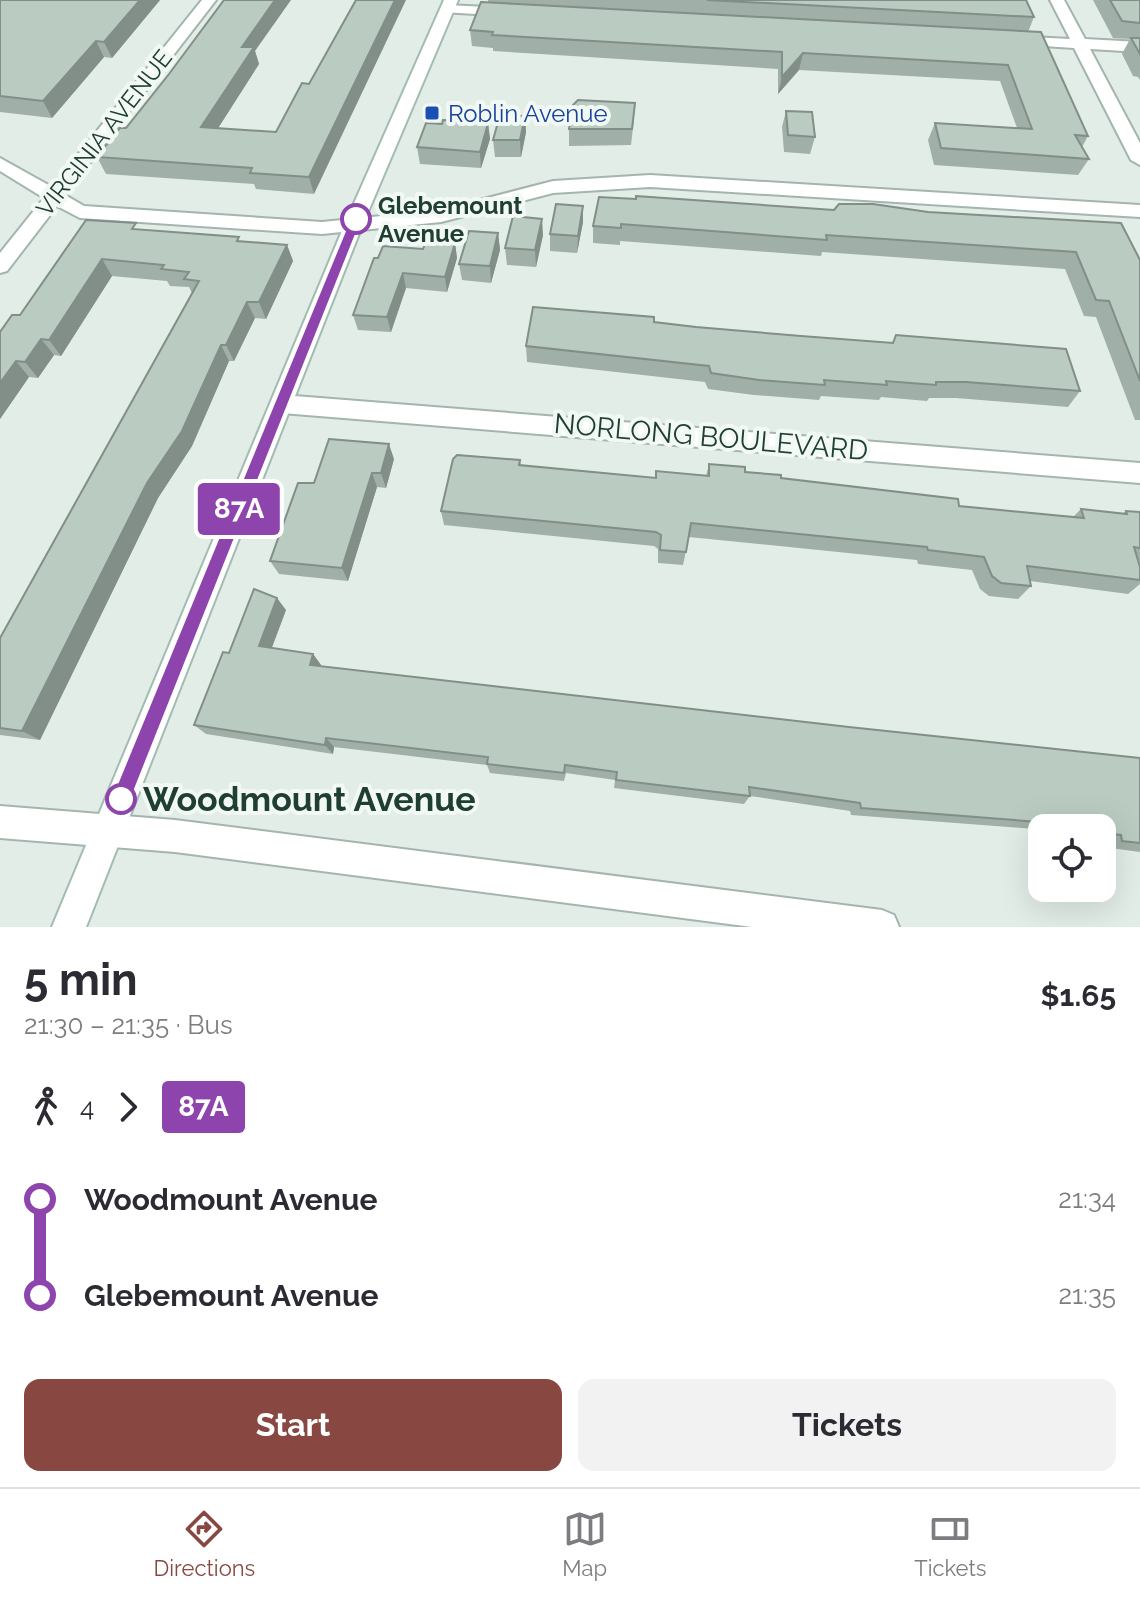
<!DOCTYPE html>
<meta charset="utf-8">
<style>
body{margin:0;font-family:Raleway,sans-serif;background:#f2f2f3;color:#2b2b33;height:100vh;display:flex;flex-direction:column;font-size:30px;white-space:nowrap}
*{box-sizing:border-box;margin:0}
p{font-size:26px;color:#7c7c81}
.icon{flex:none;width:44px;height:44px;fill:none;stroke:currentColor;stroke-width:2;stroke-linecap:round;stroke-linejoin:round}
.map{position:relative;height:927px;overflow:hidden}
.panel{display:flex;flex-direction:column;background:#fff;flex:1}
.panel>*{flex:none}
.badge{padding:0 16px;border-radius:6px;font-size:28px;line-height:52px}
.fabs{position:absolute;left:1028px;top:814px;display:grid;gap:16px}
.fabs a{display:grid;place-items:center;width:88px;height:88px;border-radius:16px;background:#fff;box-shadow:0 8px 32px #0002;font-size:40px}
.map>.badge{position:absolute;translate:-50% -50%;box-shadow:0 0 0 4px #fff}
.legs{display:flex;align-items:center;gap:12px;height:88px;padding:0 24px;font-size:26px}
.legs p{margin-inline-start:auto}
.overview{display:flex;align-items:center;justify-content:space-between;height:136px;padding:0 24px}
h1{font-size:44px;font-weight:700;line-height:60px}
.primary-button{display:flex;gap:16px;margin-top:auto;padding:16px 24px}
.primary-button a{flex:1;height:92px;border-radius:16px;background:#884841;color:#fff;font-size:32px;font-weight:700;line-height:92px;text-align:center}
.primary-button a+a{background:#f2f2f3;color:#2b2b33}
ul{padding:0 24px;list-style:none}
li{display:flex;align-items:center;gap:28px;height:96px;font-size:30px}
li i{display:grid;place-items:center;width:12px;height:100%;margin:0 10px;background:currentColor}
li i::after{content:'';width:20px;height:20px;margin:-10px;border:6px solid;border-radius:50%;background:#fff}
li p{margin-inline-start:auto}
li:first-child i{background:linear-gradient(#0000 50%,currentColor 0)}
li:last-child i{background:linear-gradient(currentColor 50%,#0000 0)}
.tabs{display:flex;justify-content:space-around;align-items:center;height:112px;border-top:2px solid #e1e1e2;background:#fff;font-size:22px;color:#7c7c81}
.tabs a{display:grid;justify-items:center;gap:4px}
.tabs .current{color:#884841}
.map>svg:first-child{display:block}
.lines{fill:none;stroke-linecap:round;stroke-linejoin:round}
.street-casing{stroke:#a4b5ae;stroke-width:4}
.secondary-casing{stroke:#a2bcb1;stroke-width:4}
.street{fill:#fff;fill-rule:evenodd}
.secondary{fill:#fff;fill-rule:evenodd}
.wall{fill:#a0afa7}
.shaded-wall{fill:#828e88}
.building{fill:#bacbc2;stroke:#828e88;stroke-width:2}
.line-1{fill:#8e44ad;stroke:#fff;stroke-width:2}
.transit-dot{fill:#1a4fb4;stroke:#f2f9f5;stroke-width:3}
.stop-1-dot{fill:#fff;stroke:#8e44ad;stroke-width:4}
.labels{text-anchor:middle;dominant-baseline:central;stroke-width:8;stroke-linejoin:round;paint-order:stroke}
.far-transit-label{font-size:24px;fill:#164399;stroke:#f2f9f5;text-anchor:start}
.far-street-label{font-size:24px;fill:#203f34;stroke:#f2f9f5}
.far-stop-label{font-size:24px;font-weight:bold;fill:#203f34;stroke:#f2f9f5;text-anchor:start}
.street-label{font-size:28px;fill:#203f34;stroke:#f2f9f5}
.near-stop-label{font-size:34px;font-weight:bold;fill:#203f34;stroke:#f2f9f5;text-anchor:start}
</style>
<div class="map">
<svg width="1140" height="927" viewBox="0 0 1140 927">
<rect width="100%" height="100%" fill="#e2ede7"/>
<g class="lines">
<defs>
<path id="street" d="M202,0h14l-151,195 19,11 238,16 119,-12 112,-29 97,-6 490,30v12l-490,-30 -97,6 -112,29 -119,12 -242,-16 -23,-12 -50,65 -7,2v-20l44,-55 -44,-27v-13l52,29z
M1050,0h14l21,39 55,3v10l-50,-3 50,94v22l-9,-5 -57,-112 -62,-4 -7,-4 7,-4 58,3z
M447,5l61,3 7,4 -7,4 -66,-4v-6z
M282,395l858,68v20l-858,-70 -8,-3 -3,-6 3,-6z
M0,806l175,14 707,90 12,5 5,12h-147l-577,-75 -175,-14z"/>
<path id="secondary" d="M444,0h14l-96,226 -276,701h-34l292,-701z"/>
</defs>
<use href="#street" class="street-casing"/>
<use href="#secondary" class="secondary-casing"/>
<use href="#street" class="street"/>
<use href="#secondary" class="secondary"/>
</g>
<path class="wall" d="M0,0h160l-48,58 -8,-1 -52,61 -52,-6z
M488,0h538l8,17 -6,15 60,104 -6,11 7,12 -11,16 -144,-10 -6,-25 7,-17 82,5 -17,-47 -201,-11 -21,24v-25l-285,-18v-3l-21,-2 -2,-16 18,-28z
M1093,0h47v80l-2,-3 -5,-1 -11,-22 8,-15 -17,-1z
M255,51l4,13 -41,64 58,4 26,-49 12,111 -58,-5 -2,-5 -148,-10 -9,-17 29,-29z
M786,111l29,26 -5,17 -26,-2 -2,-25z
M525,116l1,16 -5,25h-26l-2,-17z
M634,119l-3,26 -62,1v-17z
M488,123l2,16 -9,29 -61,-4 -3,-17 25,-23z
M636,199l504,61v160h-5l-39,-103 -12,-1 -19,-47 -243,-17 -1,4 -201,-15v4l-27,-2v-17z
M583,222l-6,31 -27,-2v-17z
M140,230l101,11 46,4 6,16 -27,58 -11,-1 -21,43h-5l-37,85 -34,52 -118,242 -40,-5v-97l192,-345 -3,-6 -19,-1 -3,-5 -55,-5 -51,80 -7,-1 -16,23 -9,-1 -29,42v-87z
M498,233l2,17 -9,33 -29,-3 -3,-16z
M543,235l-7,32 -29,-2 -2,-17z
M455,243l2,15 -10,34 -41,-4 -15,44 -33,-2 -5,-15 25,-57z
M654,322l42,5 196,16 4,-8 184,56 -12,16 -112,-9h-27l-2,3 -46,-4 -2,3 -58,-4 -2,4 -65,-5 -46,-6 -3,-7 -178,-20 -1,-16z
M394,459l-8,29 -9,-1 -29,94 -69,-7 -9,-13 44,-78z
M520,460l1,5 134,13 51,-2 3,-12 72,14 178,28 114,11 8,-8 41,5 4,-3 14,1v51h-1l1,4v17l-12,10 -98,-13 1,5 -13,13 -29,-3 -9,-7 -8,-19 -54,-6 -1,-4 -228,-23 -6,28 -25,-2v-14l-4,-3 -210,-21 -3,-14z
M286,610l-14,38 41,6 8,11v1l528,61 291,31v94l-37,-5 -1,-19h-60v6h-6l-1,-5 -184,-14 -1,-4 -100,-15 -6,8 -130,-16 1,-8 -49,-7 -2,8 -74,-8 -3,-8 -153,-18 -1,7 -127,-20 -12,-9 35,-72z"/>
<path class="shaded-wall" d="M140,0h20l-48,58 -8,-16z
M275,0h16l-36,51 4,13 -51,80 -7,-17 41,-80z
M395,0h11l-92,194 -5,-17z
M96,41l8,16 -52,61 -9,-17z
M803,53l-4,17 -21,24 4,-17z
M525,116l1,16 -5,25 -1,-17z
M488,123l2,16 -9,29 -1,-16z
M583,206v16l-6,31 1,-17z
M542,219l1,16 -7,32 -1,-17z
M498,233l2,17 -9,33 -1,-17z
M455,243l2,15 -10,34 -2,-15z
M287,245l6,16 -27,58 -7,-17z
M102,259l10,17 -51,80 -12,-16z
M403,273l3,15 -15,44 -4,-15z
M247,302l8,16 -21,43 -8,-16z
M41,339l13,16 -16,23 -13,-16z
M221,345l8,16 -37,85 -34,52 -118,242 -18,-9 125,-248z
M16,361l13,16 -29,42v-36z
M389,444l5,15 -8,29 -5,-15z
M372,473l5,14 -29,94 -6,-13z
M277,598l9,12 -18,47 -9,-11z
M313,654l8,11 -3,11 -8,-11z
M326,738l8,9 -1,7 -8,-9z"/>
<path class="building" d="M0,0h140l-36,42 -8,-1 -53,60 -43,-5z
M224,0h51l-33,47h12l-53,80 75,5 26,-49 7,1 47,-84h39l-86,177 -59,-4 2,-5 -155,-11 23,-29h6l43,-54z
M707,0h319l8,17z
M1110,0h30v23l-18,-2z
M481,2l560,30 47,104 -13,-1 14,24 -148,-11 -6,-25 97,6 -24,-64 -205,-12 -21,24v-25l-290,-17 1,-3 -23,-2z
M1131,38h9v16z
M578,100l57,3 -3,26h-63l4,-24z
M786,111l26,1 3,25 -27,-2z
M500,115l25,1 -5,24h-27z
M443,120l45,3 -8,29 -63,-5 9,-24 16,1z
M636,196l198,14 5,-6h34l55,8 193,11 19,37v121l-31,-80 -13,-1 -20,-48 -250,-17 1,5 -206,-16v4l-28,-2 6,-29 37,2z
M556,204l27,2 -5,30 -28,-2z
M513,216l29,3 -7,31 -30,-2z
M86,220l50,3 -4,6 107,8 -2,4 50,4 -28,57h-12l-21,43h-5l-39,86 -35,52 -125,248 -22,-3v-90l199,-357 -15,-2 5,-7 -28,-3 3,-4 -62,-6 -53,81 -8,-1 -16,23 -9,-1 -16,22v-51l12,-17h8z
M469,231l29,2 -8,33 -31,-2z
M426,241l29,2 -10,34 -42,-4 -16,44 -34,-2 21,-57h4l5,-12 40,3z
M533,307l121,10v5l42,5 105,9 92,7 3,-8 170,14 14,42 -114,-9h-30v3l-50,-4 1,4 -63,-5 1,5 -66,-5 -48,-7 -2,-7 -183,-20z
M329,439l60,5 -8,29h-9l-30,95 -72,-7 28,-78h16z
M457,455l63,5 -1,5 137,13v-7l53,5v-12l36,3v5l36,3v3l177,21 1,7 125,12 -3,-9 46,5 -1,-3 14,1v36l-6,-1 6,20v13l-113,-14 4,20 -30,-3 -9,-7 -8,-19 -56,-7 -1,-3 -236,-24 -5,29 -26,-2 1,-15 -5,-3 -215,-21 12,-52z
M254,589l23,9 -18,48 54,8 -3,11 539,62 291,31v85l-18,-2 -1,-6 -19,-2v-5h-41l-8,-1 -1,-4 -191,-15 -1,-5 -111,-16 1,9 -134,-16 1,-8 -52,-7 -1,8 -77,-9 1,-7 -162,-19 -1,7 -131,-20 29,-73 6,1z"/>
<path class="line-1" d="M356,215l6,4 -231,580 -3,7 -7,3 -7,-3 -3,-7 239,-580z"/>
<rect class="transit-dot" x="424" y="105" width="16" height="16" rx="4"/>
<g class="stop-1-dot">
<circle cx="356" cy="219" r="14"/>
<circle cx="121" cy="799" r="14"/>
</g>
<g class="labels">
<g class="far-transit-label">
<text x="448" y="113">Roblin Avenue</text>
</g>
<g class="far-street-label">
<text transform="translate(104 133) rotate(-52)">VIRGINIA AVENUE</text>
</g>
<g class="far-stop-label">
<text x="378" y="205">Glebemount<tspan x="378" dy="28">Avenue</tspan></text>
</g>
<g class="street-label">
<text transform="translate(711 437) rotate(5)">NORLONG BOULEVARD</text>
</g>
<g class="near-stop-label">
<text x="143" y="799">Woodmount Avenue</text>
</g>
</g>
</svg>
<div class="fabs">
<a><svg class="icon" aria-label="locate" viewBox="0 0 24 24"><circle cx="12" cy="12" r="6"/><path d="M12 2v4M12 18v4M2 12h4M18 12h4"/></svg></a>
</div>
<b class="badge" style="left:239px;top:509px;background:#8e44ad;color:#fff">87A</b>
</div>
<section class="panel">
<div class="overview"><div><h1>5 min</h1><p>21:30 – 21:35 · Bus</p></div><b>$1.65</b></div>
<div class="legs"><svg class="icon" aria-label="walk" viewBox="0 0 24 24"><circle cx="13" cy="4" r="2"/><path d="M13 8l-2 6 4 7M11 14l-3 7M7 12l3-4h3l4 4"/></svg>4<svg class="icon" aria-label="forward" viewBox="0 0 24 24"><path d="M9 5l7 7-7 7"/></svg><b class="badge" style="background:#8e44ad;color:#fff">87A</b></div>
<ul>
<li><i style="color:#8e44ad"></i><b>Woodmount Avenue</b><p>21:34</p></li>
<li><i style="color:#8e44ad"></i><b>Glebemount Avenue</b><p>21:35</p></li>
</ul>
<div class="primary-button"><a>Start</a><a>Tickets</a></div>
</section>
<nav class="tabs">
<a class="current"><svg class="icon" aria-label="directions" viewBox="0 0 24 24"><path d="M12 3l9 9-9 9-9-9zM9 14v-3h6M13 9l2 2-2 2"/></svg>Directions</a>
<a><svg class="icon" aria-label="map" viewBox="0 0 24 24"><path d="M3 6l6-2 6 2 6-2v14l-6 2-6-2-6 2zM9 4v14M15 6v14"/></svg>Map</a>
<a><svg class="icon" aria-label="tickets" viewBox="0 0 24 24"><path d="M3 7h18v10H3zM15 7v10"/></svg>Tickets</a>
</nav>
